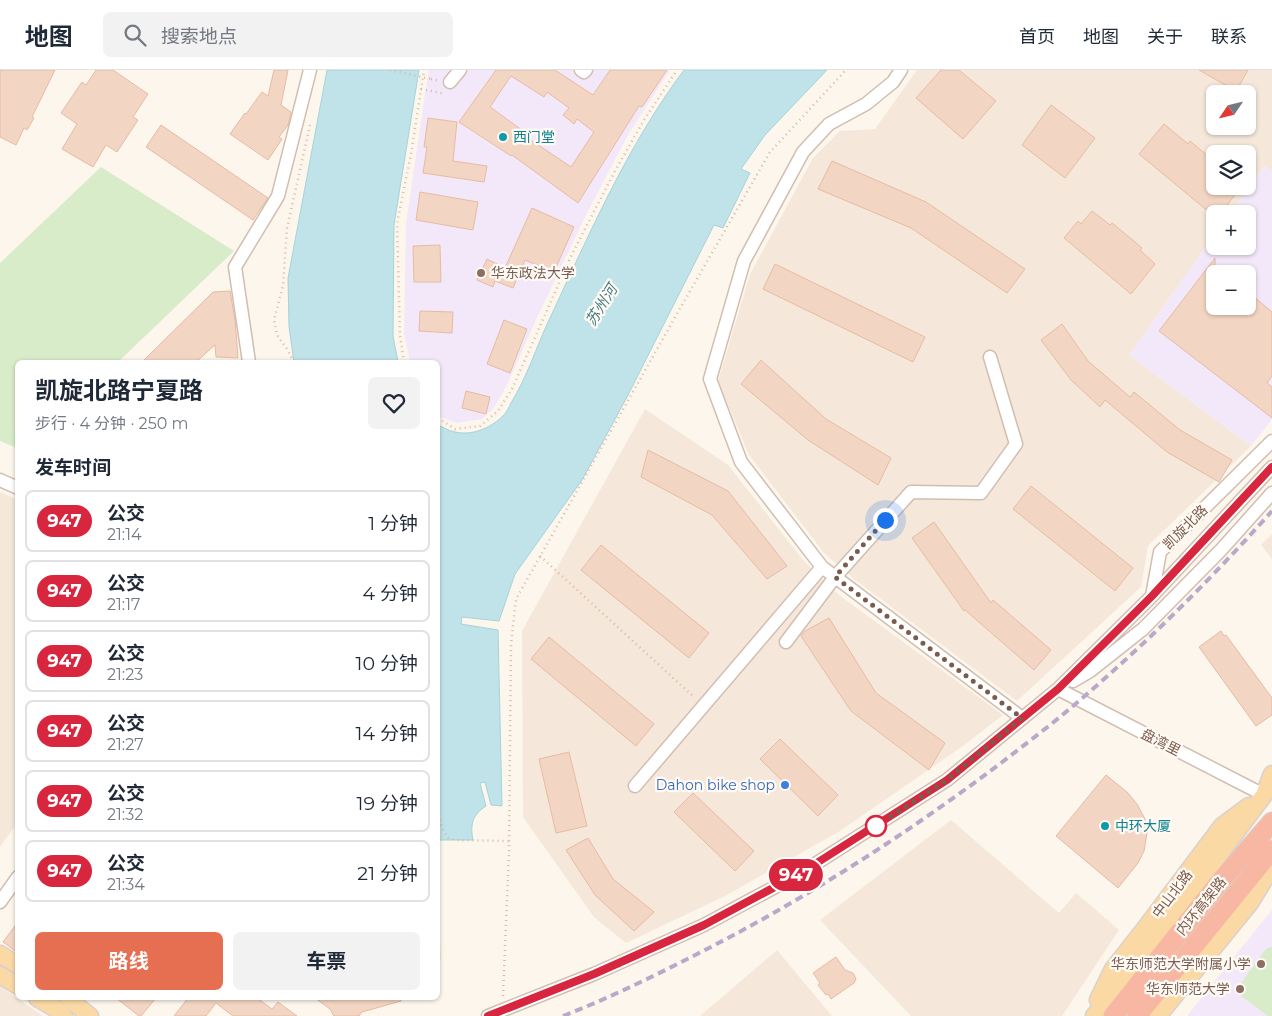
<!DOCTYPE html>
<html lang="zh">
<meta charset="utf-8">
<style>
body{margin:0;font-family:Montserrat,"Noto Sans SC",sans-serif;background:#f2f2f3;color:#1f2937;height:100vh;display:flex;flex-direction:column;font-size:19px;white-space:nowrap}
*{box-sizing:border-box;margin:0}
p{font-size:16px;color:#747a83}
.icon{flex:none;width:28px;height:28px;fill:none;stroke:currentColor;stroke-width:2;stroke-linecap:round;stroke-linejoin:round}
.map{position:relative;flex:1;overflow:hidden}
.sheet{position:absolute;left:15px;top:290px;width:425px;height:640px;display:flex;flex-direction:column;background:#fff;border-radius:8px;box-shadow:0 1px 4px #0004}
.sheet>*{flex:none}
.badge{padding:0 10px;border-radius:16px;font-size:18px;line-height:32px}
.needle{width:32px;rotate:235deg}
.buttons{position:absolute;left:1206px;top:15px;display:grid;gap:10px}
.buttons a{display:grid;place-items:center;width:50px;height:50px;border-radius:8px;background:#fff;box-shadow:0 1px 4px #0004;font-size:25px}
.you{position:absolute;width:25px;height:25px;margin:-12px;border:4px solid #fff;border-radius:50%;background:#1a73e8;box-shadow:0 0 0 8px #1a73e833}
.map>.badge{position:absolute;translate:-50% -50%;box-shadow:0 0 0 2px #fff}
h2{padding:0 20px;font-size:19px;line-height:45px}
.round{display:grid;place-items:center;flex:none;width:52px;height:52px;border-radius:8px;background:#f2f2f3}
.summary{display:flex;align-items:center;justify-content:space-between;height:85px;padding:0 20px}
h1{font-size:24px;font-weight:700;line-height:38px}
.primary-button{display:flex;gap:10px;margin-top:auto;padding:10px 20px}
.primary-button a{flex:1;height:58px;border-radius:8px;background:#e76f51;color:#fff;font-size:20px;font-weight:700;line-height:58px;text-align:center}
.primary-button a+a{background:#f2f2f3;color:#1f2937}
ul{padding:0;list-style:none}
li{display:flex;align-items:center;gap:15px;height:62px;margin:0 10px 8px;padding:0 10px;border:2px solid #e0e1e3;border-radius:8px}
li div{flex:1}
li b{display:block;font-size:19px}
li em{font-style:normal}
li .badge{min-width:55px;font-weight:700;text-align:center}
header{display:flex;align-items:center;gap:30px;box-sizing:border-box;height:70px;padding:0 25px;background:#fff;border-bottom:1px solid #e0e1e3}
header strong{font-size:24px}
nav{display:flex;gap:28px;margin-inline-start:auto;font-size:18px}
.search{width:350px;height:45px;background:#f2f2f3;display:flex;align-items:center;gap:12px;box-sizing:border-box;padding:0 18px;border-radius:8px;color:#747a83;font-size:19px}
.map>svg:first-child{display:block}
.residential{fill:#f5e8da;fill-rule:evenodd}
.education{fill:#f3e8fa;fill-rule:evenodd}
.green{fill:#d8ecc9}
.water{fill:#bfe3e8;stroke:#a5d3da}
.building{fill:#f3d5c3;stroke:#e6bba3;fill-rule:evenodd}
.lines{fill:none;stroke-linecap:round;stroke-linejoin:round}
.minor-casing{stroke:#d1beb0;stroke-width:15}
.major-casing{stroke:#dad1cd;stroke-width:19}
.highway-casing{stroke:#dad1cd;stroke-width:21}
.path{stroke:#d9b8a5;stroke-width:2.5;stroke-dasharray:1 4;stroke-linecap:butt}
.minor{stroke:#fff;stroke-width:12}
.major{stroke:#fbd9a5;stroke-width:16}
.highway{stroke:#f7b7a3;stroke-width:19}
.rail{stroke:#b9a8c9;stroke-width:4;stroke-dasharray:8 5;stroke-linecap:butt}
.path-bridge{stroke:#d9b8a5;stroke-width:2.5;stroke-dasharray:1 4;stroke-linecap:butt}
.line-casing{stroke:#fff;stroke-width:11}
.line{stroke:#d7263d;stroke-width:8}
.walk{stroke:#7a5c4d;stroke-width:5;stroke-dasharray:0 9}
.culture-dot{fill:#0f9aa8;stroke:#fffaf3;stroke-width:2}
.education-dot{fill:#8d6e63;stroke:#fffaf3;stroke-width:2}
.shop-dot{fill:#3f7fe0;stroke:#fffaf3;stroke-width:2}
.stop-dot{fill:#fff;stroke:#d7263d;stroke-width:2.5}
.labels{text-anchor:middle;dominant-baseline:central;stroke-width:4.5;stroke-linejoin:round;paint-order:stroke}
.culture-label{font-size:14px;fill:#0d838f;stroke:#fffaf3;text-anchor:start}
.education-label{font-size:14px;fill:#785e54;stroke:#fffaf3;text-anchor:end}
.street-label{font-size:14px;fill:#7a5c4d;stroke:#fffaf3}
.shop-label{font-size:14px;fill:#366cbe;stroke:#fffaf3;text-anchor:end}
.water-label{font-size:15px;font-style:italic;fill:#437c86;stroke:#fffaf3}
</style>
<header>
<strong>地图</strong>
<div class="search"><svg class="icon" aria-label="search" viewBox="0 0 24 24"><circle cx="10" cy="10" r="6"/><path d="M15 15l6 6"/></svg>搜索地点</div>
<nav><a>首页</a><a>地图</a><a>关于</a><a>联系</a></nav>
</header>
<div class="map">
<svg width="1272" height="946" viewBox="0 0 1272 946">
<rect width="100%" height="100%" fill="#fdf6ec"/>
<path class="residential" d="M917,0h355v101l-8,-5 -34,48h-15v20l-86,121 122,91 -103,100 -7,41 -124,114 -163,-122 -30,-26 -75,-98 -31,-74 32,-107 63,-116 27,-27 35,-2zM1215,24h33v32h-33zM1215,84h33v32h-33z
M645,339l83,56 76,96 35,34 164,120 -40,31 -123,85 -115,65 -99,47 -32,-26 -71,-100 -1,-186z
M0,422l18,8v322l-18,25z
M1272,464v25l-11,-14z
M951,750l108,93 17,-20 43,37 -57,86h-151l-91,-96z
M438,836l3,55 -3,-3z
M777,880l55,66h-132z
M0,916l1,1 42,29h-43z"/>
<path class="education" d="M429,0h241l-42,65 -43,82 -50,105 -28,63 -13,23 -12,11 -26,4 -18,-7v-54h-28l-6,-28 2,-110 20,-137z
M1264,96l8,5v248l-21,27 -122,-91 86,-121v12h33v-32h-18zM1215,204h33v32h-33z
M1272,840v106h-85l42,-53z"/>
<path class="green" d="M101,97l133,84 -116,111h-100l-1,86 -17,-7v-178z
M1270,877h2v69h-4l-27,-20 -3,-5 1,-5 26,-36z"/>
<path class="water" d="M327,0h92l-25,155 -1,111 5,26h-104l-5,-35 -1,-49z
M684,0h143l-62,65 -24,34 9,4 -27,55 -9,-3 -87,172 -45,83 -67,94 -16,47 -37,-4 -1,7 37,6 4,176 -11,-1 -6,-23 -5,1 6,23c-14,9 -16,19 -13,34h-35v-415c5,2 11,6 17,7 18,4 35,-4 48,-16 4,-4 6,-9 8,-13 16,-26 25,-55 38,-83 40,-85 78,-174 135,-250z"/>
<path class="building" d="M0,0h55l-23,47 2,1 -7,12 -3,-2 -8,17 -16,-8z
M96,0h17l35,24 -15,23 5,3 -21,32 -11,-7 -13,22 -31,-18 15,-25 -16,-11 21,-31 4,3z
M274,0h14l-7,35 10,7 -3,13 -9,12 3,2 -14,21 -38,-26 15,-21 1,1 16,-22 6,4z
M496,0h59l38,25 17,-25h57l-25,37 -3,-1 -61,97 -66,-48 -1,1 -52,-34zM511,6l33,21 3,-5 22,16 -6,7 11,9 3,-5 17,13 -23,35 -46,-31 1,-3 -36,-26z
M941,0h18l37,31 -33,38 -47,-41z
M1199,0h49l-12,21z
M1051,35l44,33 -30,40 -43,-33z
M428,48l29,4 -4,39 34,5 -3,16 -61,-9 4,-26h-3z
M1164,54l24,20 2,-3 25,21v24h27l-22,28h-5v3l-76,-63z
M161,55l107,73 -15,22 -107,-73z
M832,91l94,41 99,67 -18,24 -96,-65 -93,-39z
M420,122l58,10 -5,28 -57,-10z
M532,138l42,19 -20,45 -29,-12 -12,28 -18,-7 -2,6 -16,-7 10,-21 18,9z
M1092,141l18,14 2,-2 17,14 13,11 -2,2 15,14 -24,30 -67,-56 14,-17 3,3z
M440,175l1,37h-27l-1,-36z
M1215,188v48h33v-14l24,20v64l-5,7 5,4v31l-113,-87z
M775,194l150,73 -12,25 -150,-73z
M230,221l5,29 3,38 -22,-1 -1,-12 -19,17h-54l71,-70z
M420,241l33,1 -1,21 -33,-2z
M504,250l23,9 -17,44 -23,-9z
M1062,254l26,37 42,36 4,-5 46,38 52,30 -13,22 -52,-30 -62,-52 -5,7 -29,-27 -30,-40z
M761,290l65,59 65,39 -13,27 -70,-45 -67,-56z
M466,321l24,6 -4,17 -24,-6z
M648,380l80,41 59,75 -20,13 -55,-64 -71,-38z
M1031,416l102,82 -18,23 -102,-82z
M934,452l57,81 2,-3 58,50 -17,20 -69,-60 -1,1 -52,-73z
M601,475l108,88 -20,25 -108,-88z
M829,548l47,75 69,50 -16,27 -78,-59 -50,-75 4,-5z
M1221,561l3,5 2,-1 46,63v17l-16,11 -57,-79z
M549,567l105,87 -18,22 -105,-87z
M780,669l58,56 -20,21 -58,-57z
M569,682l18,74 -31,7 -17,-74z
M1106,705l21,17 10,12 8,15 2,14 -3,18 -6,12 -20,25 -62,-52z
M693,723l61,58 -19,20 -61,-59z
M588,768l25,41 41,33 -20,19 -39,-36 -29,-45z
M18,852v31l-15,-11z
M836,887l9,13 8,3 3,6 -2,4 -23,16 -3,-5 -2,1 -8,-10 2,-2 -7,-10z
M116,928h40l-15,18h-2z
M188,928h69l15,11 6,-7 19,14h-64l-17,-13 -10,13h-32z
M315,928h86v3l-39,11 -3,4h-25l-4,-7z"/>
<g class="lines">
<defs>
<path id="minor" d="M581,0l3,2 2,-2
M901,0l-8,12 -27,22 -37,20 -26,28 -59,109 -34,118 31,83 81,105 200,151
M450,12l10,-12
M249,292l-14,-95 43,-71 32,-126
M0,410l18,8
M1152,526l8,-44 112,-111
M786,572l49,-65 76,-85 70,1 35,-49 -26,-87
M1073,611l17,-10 53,-42 78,-79 51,-57
M1058,619l206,106
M635,716l187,-219
M0,832l18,-25
M488,946l106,-42 110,-49 97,-52 146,-93 111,-91 94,-93 120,-129"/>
<path id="major" d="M0,884l18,11
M0,905l18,11
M37,928l19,11 8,7
M68,928l22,18
M1098,930l15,-31 33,-42 76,-101 27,-20
M1094,946l79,-100 91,-121 8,-21
M1158,946l92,-113 22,-36"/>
<path id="highway" d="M1113,946l106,-133 53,-61
M1137,946l135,-166"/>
</defs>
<use href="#minor" class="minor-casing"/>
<use href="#major" class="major-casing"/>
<use href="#highway" class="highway-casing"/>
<path class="path" d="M431,9l9,2
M421,19l24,5
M294,292l-7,-13 -10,-14 -3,-15 9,-34 4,-58 23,-103
M404,292l-4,-26 -3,-113 14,-69 13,-84
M438,348l17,11 25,-3 18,-15 14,-22 60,-135 43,-83 29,-51 33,-50
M540,486l154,141
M438,745l5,15 5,8 8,2 53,1
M503,926l6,-144 2,-208 5,-45 162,-287 92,-160 76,-82"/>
<use href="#minor" class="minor"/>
<use href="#major" class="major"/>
<use href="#highway" class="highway"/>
<path class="rail" d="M563,946c49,-19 97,-43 144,-67 103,-53 201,-116 294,-186 27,-21 54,-41 79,-63 69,-59 132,-122 192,-189"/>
<path class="path-bridge" d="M390,0l41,9"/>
</g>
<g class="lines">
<defs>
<path id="line" d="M488,946l106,-42 110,-49 97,-52 146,-93 111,-91 94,-93 120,-129"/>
</defs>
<use href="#line" class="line-casing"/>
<use href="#line" class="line"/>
<path class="walk" d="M876,756l71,-46 75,-62 -187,-141 50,-57"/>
</g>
<g class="culture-dot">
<circle cx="503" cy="67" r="5"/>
<circle cx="1105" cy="756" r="5"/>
</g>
<g class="education-dot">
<circle cx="481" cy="203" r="5"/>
<circle cx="1261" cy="894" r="5"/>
<circle cx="1240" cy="919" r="5"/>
</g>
<circle class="shop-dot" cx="785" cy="715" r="5"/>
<circle class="stop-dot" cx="876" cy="756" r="10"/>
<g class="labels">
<g class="culture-label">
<text x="513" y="67">西门堂</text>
<text x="1115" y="756">中环大厦</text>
</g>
<g class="education-label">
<text x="491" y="203" text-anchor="start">华东政法大学</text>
<text x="1251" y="894">华东师范大学附属小学</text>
<text x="1230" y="919">华东师范大学</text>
</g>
<g class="street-label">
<text transform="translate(1185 457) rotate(-45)">凯旋北路</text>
<text transform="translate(1161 672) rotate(27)">盘湾里</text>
<text transform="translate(1172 824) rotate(-53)">中山北路</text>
<text transform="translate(1201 836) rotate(-51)">内环高架路</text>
</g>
<g class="shop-label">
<text x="775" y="715">Dahon bike shop</text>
</g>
<g class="water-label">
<text transform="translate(601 235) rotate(-58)">苏州河</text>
</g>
</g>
</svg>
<div class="buttons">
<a><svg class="needle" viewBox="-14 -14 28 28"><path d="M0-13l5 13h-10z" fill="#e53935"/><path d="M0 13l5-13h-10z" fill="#747a83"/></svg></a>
<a><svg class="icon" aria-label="layers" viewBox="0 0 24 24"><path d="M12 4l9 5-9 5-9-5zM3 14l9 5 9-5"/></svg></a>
<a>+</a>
<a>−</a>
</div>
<div class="you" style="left:885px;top:450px"></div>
<b class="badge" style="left:796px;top:805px;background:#d7263d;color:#fff">947</b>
<section class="sheet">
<div class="summary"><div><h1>凯旋北路宁夏路</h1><p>步行 · 4 分钟 · 250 m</p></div><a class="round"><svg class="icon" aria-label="heart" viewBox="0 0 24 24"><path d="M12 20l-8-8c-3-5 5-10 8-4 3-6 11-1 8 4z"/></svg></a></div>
<h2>发车时间</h2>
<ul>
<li><span class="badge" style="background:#d7263d;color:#fff">947</span><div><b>公交</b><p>21:14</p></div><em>1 分钟</em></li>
<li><span class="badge" style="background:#d7263d;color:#fff">947</span><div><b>公交</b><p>21:17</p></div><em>4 分钟</em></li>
<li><span class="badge" style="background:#d7263d;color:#fff">947</span><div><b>公交</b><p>21:23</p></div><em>10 分钟</em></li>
<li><span class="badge" style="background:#d7263d;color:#fff">947</span><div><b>公交</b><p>21:27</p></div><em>14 分钟</em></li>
<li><span class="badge" style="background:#d7263d;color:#fff">947</span><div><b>公交</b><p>21:32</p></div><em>19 分钟</em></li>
<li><span class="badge" style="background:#d7263d;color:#fff">947</span><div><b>公交</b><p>21:34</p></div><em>21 分钟</em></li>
</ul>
<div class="primary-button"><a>路线</a><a>车票</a></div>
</section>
</div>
